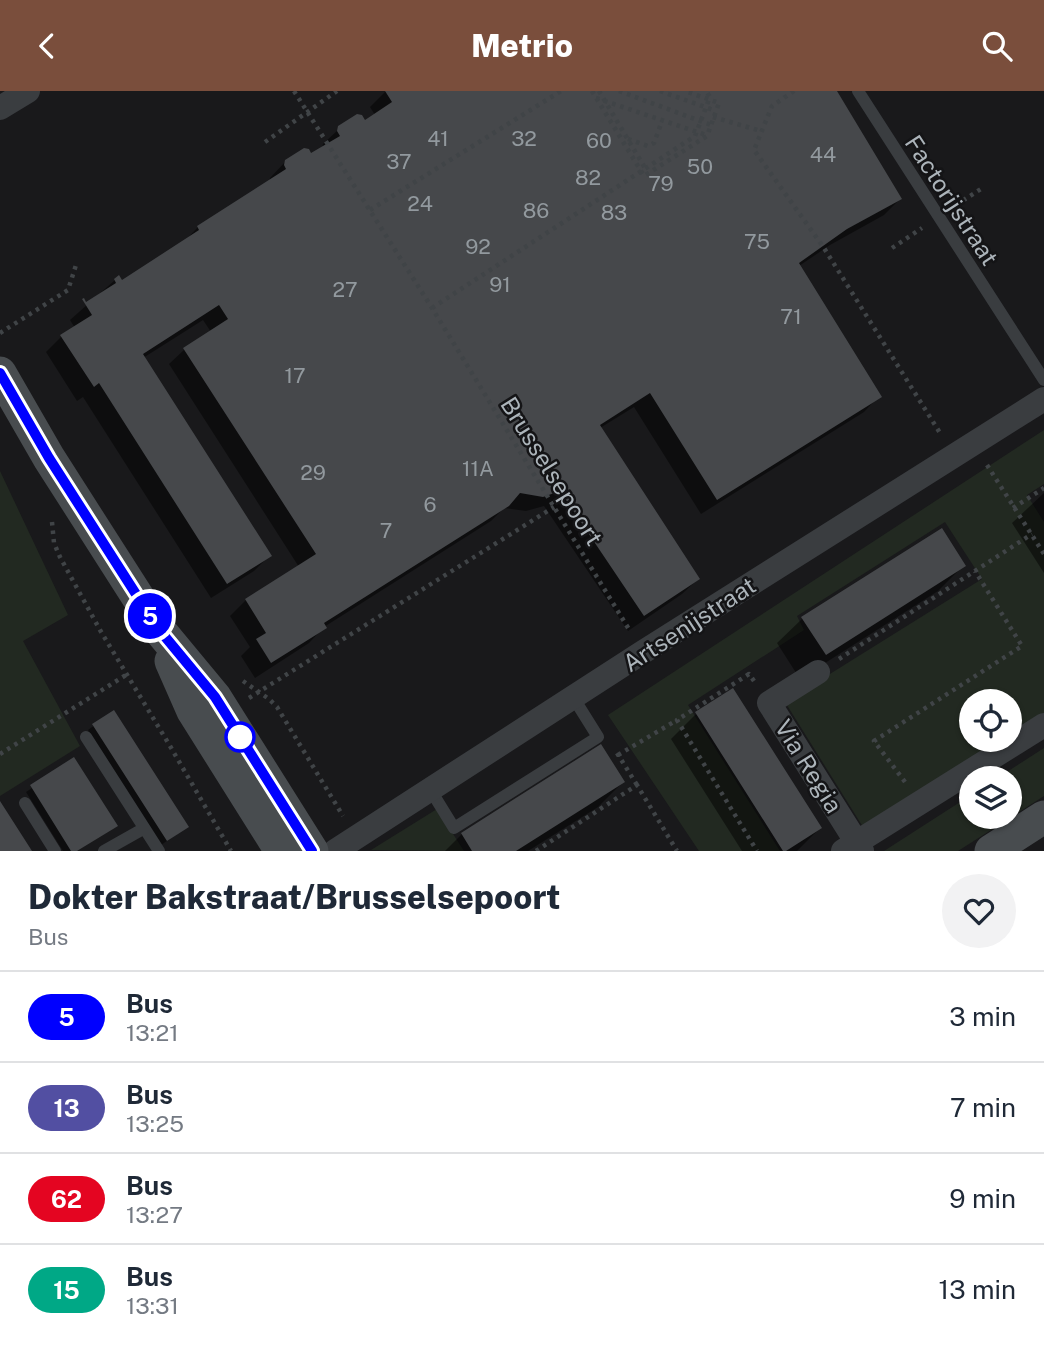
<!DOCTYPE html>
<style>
body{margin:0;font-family:"Public Sans",sans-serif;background:#f2f2f3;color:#1f2937;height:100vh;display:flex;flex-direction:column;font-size:26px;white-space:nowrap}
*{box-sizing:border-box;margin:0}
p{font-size:23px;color:#747a83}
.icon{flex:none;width:38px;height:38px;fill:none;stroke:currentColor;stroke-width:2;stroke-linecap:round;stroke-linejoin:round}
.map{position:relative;height:760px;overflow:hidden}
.sheet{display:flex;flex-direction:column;background:#fff;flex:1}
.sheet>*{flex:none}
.badge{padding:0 14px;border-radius:23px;font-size:24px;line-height:46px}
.fabs{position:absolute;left:959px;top:598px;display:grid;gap:14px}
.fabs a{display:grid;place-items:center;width:63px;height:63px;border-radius:50%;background:#fff;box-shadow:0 2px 5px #0004;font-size:35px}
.map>.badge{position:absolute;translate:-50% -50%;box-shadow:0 0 0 4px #fff}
.round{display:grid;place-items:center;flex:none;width:74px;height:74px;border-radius:37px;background:#f2f2f3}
.head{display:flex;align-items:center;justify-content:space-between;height:119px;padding:0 28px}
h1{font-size:33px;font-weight:800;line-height:52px}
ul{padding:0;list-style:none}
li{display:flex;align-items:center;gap:21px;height:91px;padding:0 28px;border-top:2px solid #e0e1e3}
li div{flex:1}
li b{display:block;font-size:26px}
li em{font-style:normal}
li .badge{min-width:77px;font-weight:700;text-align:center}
header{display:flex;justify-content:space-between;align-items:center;height:91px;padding:0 28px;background:#7a4e3c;color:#fff;font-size:32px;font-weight:800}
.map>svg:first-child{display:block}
.green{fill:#222921}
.shadow{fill:#0007}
.building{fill:#46484b}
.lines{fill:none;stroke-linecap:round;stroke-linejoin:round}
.path{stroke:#404447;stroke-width:4.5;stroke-dasharray:3.5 5;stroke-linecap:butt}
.lane{stroke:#3a3d40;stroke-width:12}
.street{stroke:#3a3d40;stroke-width:24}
.secondary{stroke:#484c4f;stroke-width:33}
.line-casing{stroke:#fff;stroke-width:16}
.line{stroke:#00f;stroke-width:10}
.stop-dot{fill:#fff;stroke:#00f;stroke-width:3.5}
.labels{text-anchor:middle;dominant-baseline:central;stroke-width:5;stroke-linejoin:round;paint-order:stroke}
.number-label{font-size:21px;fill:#92999e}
.street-label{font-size:24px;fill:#acb4ba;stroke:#141416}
</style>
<header><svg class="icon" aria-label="back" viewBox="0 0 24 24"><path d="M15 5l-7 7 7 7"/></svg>Metrio<svg class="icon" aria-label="search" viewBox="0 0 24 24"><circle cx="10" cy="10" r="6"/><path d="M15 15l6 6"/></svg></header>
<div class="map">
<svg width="1044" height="760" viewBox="0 0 1044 760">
<rect width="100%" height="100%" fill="#19191b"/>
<path class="green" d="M1044,339v54l-17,11 17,27v193l-34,21v-34h-39v38h32l-140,87 -78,-125 197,-123 -37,-57 -148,94 7,14 -116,75 92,146h-81l-91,-136z
M0,380l68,144 -45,26 57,105 -80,50z
M1044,657v48l-86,55h-74l87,-56v22h39v-38h-14z
M437,718l27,42 -93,-1z"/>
<path class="shadow" d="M386,0h449l65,108 -16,16 -54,30 -31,21 80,130 -15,16 -163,102 -67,-107 -34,21 98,151 -16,15 -54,37 -84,-125 -18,5 -22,-3 -13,13 -167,106 -15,16 -54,35 -14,-22 9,-9 -20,-31 16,-16 53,-33 -130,-203 16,-15 26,-17 -8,-12 -60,38 126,198 -15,15 -43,27 -128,-201 -6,4 -31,-49 16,-16 13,-8 -5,-8 45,-40 6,2 63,-40 14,-15 71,-45 1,-4 16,-17 25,-5 11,-7 1,-5 17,-16 24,-5 11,-8 -5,-8z
M1044,402v80l-32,-50z
M964,474l-26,26 -138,88 -23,-36 26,-25z
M113,621l74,115 -26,18 -73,-115z
M696,623l124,114 -23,23h-55l-71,-112z
M74,669l37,70 -34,21h-14l-37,-59z
M623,691l-25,25 -70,44h-83l17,-17z"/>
<path class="building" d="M385,0h452l65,108 -55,30 -48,34 83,134 -165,103 -67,-107 -50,32 100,154 -56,37 -84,-125 -17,6 -23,-4 -11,13 -185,117 3,5 -56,35 -15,-24 10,-6 -21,-34 71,-45 -133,-206 45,-29 -9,-14 -76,49 129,202 -45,28 -128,-201 -5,4 -34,-52 32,-20 -10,-16 2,-1 2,4 30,-19 -2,-4 5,-4 3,5 77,-50 -2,-4 89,-57 -2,-4 1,-5 19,-12 5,1 2,4 29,-17 -3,-5 1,-5 19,-12 5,1 3,5 27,-18z
M942,437l24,38 -140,89 -25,-38z
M733,597l89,140 -36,23h-3l-88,-139z
M114,619l75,117 -22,14 -75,-117z
M601,653l24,38 -109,69h-44l-11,-18z
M74,666l44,69 -41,25h-6l-41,-66z
M0,710l32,50h-32z"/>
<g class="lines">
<path class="path" d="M294,0l138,217 198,323
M592,0l52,85 63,-40 12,-33 -34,-12
M599,0l46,77
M619,0l92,34
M660,0l56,20
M794,0l-22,15 -18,44 70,98 116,185
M596,7l110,37
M713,26l48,14
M628,48l20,7 6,-3 8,-22
M265,51l72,-51
M956,114l28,-18
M370,119l191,-119
M892,157l30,-20
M432,217l263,-172 15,-39 -4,-6
M0,242l68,-43 8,-25
M987,374l57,89
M1013,417l31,-20
M52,431l2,21 6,14 40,73 70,116 61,105
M839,568l193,-125
M243,590l26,18 8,8 66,109
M754,590l-5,-7 -72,46 80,131
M249,607l305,-191
M617,662l20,32
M0,663l126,-79
M618,664l59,-35
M905,691l-31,-41 148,-95 -47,-75
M536,760l101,-66 40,66"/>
<path class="lane" d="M858,0l186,289
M86,646l73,114
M430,698l24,39 144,-91 -25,-40
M25,712l30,48
M104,760l39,-22"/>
<path class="street" d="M0,17l28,-17
M818,581l-49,31 93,148
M335,760l308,-199 401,-253
M843,760l201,-126"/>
<path class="secondary" d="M0,282l49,85 108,169 58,70 97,154
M171,570l22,50 88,140
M991,760l53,-34"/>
</g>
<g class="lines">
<defs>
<path id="line" d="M0,282l49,85 108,169 58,70 97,154"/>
</defs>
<use href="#line" class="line-casing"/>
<use href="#line" class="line"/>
</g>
<circle class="stop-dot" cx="240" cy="646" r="14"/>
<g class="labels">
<g class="number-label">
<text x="438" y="47">41</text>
<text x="524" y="47">32</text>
<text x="599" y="49">60</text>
<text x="823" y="63">44</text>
<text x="399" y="70">37</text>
<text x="700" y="75">50</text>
<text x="588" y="86">82</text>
<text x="661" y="92">79</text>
<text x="420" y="112">24</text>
<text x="536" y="119">86</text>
<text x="614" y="121">83</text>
<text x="757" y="150">75</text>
<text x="478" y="155">92</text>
<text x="500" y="193">91</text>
<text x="345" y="198">27</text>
<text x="791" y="225">71</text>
<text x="295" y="284">17</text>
<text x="478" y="377">11A</text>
<text x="313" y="381">29</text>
<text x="430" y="413">6</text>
<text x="386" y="439">7</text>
</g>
<g class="street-label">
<text transform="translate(952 109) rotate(57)">Factorijstraat</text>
<text transform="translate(552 380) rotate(58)">Brusselsepoort</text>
<text transform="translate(689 533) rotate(-33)">Artsenijstraat</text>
<text transform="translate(809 675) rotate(58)">Via Regia</text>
</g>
</g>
</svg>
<div class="fabs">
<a><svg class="icon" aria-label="locate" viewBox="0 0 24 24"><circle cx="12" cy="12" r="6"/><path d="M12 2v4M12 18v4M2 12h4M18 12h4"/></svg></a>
<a><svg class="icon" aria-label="layers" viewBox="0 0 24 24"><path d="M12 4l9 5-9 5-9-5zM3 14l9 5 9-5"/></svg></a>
</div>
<b class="badge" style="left:150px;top:525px;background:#00f;color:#fff">5</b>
</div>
<section class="sheet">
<div class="head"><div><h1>Dokter Bakstraat/Brusselsepoort</h1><p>Bus</p></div><a class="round"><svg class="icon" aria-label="heart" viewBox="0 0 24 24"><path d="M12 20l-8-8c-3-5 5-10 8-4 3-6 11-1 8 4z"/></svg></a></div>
<ul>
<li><span class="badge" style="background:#00f;color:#fff">5</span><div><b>Bus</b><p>13:21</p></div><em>3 min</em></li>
<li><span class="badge" style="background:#524fa2;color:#fff">13</span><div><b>Bus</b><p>13:25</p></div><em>7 min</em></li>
<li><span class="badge" style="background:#e40521;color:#fff">62</span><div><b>Bus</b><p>13:27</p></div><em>9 min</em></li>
<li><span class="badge" style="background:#00a886;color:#fff">15</span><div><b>Bus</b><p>13:31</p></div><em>13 min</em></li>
</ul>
</section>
